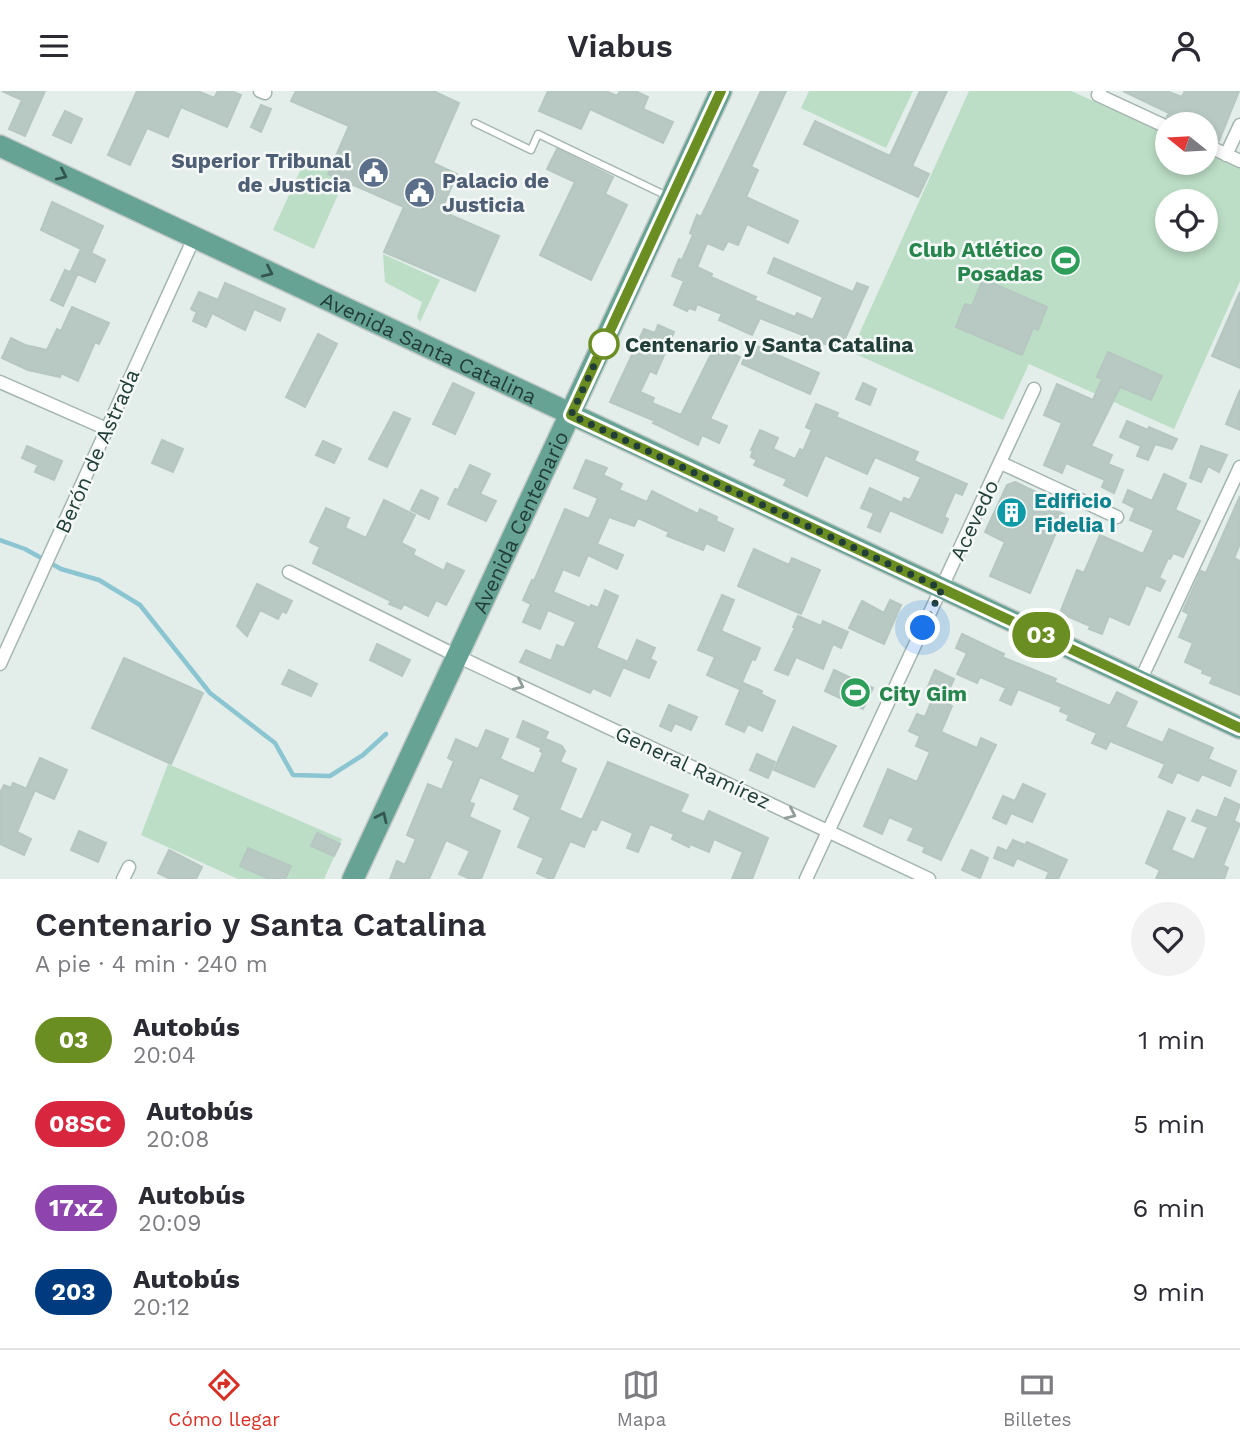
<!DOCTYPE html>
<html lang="es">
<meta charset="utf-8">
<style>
body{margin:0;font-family:"Work Sans",sans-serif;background:#f2f2f3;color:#2b2b33;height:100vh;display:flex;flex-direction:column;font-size:26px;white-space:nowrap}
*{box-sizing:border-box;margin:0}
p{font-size:23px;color:#7c7c81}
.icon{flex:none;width:38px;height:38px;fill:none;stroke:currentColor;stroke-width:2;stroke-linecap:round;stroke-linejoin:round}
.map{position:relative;height:788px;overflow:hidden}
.details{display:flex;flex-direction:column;background:#fff;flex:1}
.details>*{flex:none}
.badge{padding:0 14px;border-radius:23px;font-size:24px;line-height:46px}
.needle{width:46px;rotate:288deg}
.tools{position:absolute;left:1155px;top:21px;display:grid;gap:14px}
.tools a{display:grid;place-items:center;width:63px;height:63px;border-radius:50%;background:#fff;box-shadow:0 4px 10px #0003;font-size:35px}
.you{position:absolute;width:35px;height:35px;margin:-18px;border:5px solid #fff;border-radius:50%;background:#1a73e8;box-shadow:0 0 0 10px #1a73e833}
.map>.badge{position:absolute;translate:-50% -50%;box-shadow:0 0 0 4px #fff}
.round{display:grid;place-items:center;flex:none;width:74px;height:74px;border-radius:37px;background:#f2f2f3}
.headline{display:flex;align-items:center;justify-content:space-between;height:119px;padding:0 35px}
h1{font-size:33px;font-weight:600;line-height:52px}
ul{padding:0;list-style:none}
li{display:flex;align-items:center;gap:21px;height:84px;padding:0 35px}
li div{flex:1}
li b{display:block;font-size:26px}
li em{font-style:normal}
li .badge{min-width:77px;font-weight:700;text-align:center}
header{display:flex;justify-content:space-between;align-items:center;height:91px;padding:0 35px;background:#fff;font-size:32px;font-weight:600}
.dock{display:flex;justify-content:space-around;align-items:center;height:98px;border-top:2px solid #e1e1e2;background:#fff;font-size:19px;color:#7c7c81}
.dock a{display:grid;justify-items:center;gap:4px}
.dock .active{color:#d93025}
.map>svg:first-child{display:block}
.green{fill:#bcdec6;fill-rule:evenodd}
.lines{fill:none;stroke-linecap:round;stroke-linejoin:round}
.stream{stroke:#8bc5d2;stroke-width:4.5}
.building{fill:#b8c8c2;stroke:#b5c7c0;stroke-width:2}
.service-casing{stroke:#a5b5b0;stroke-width:9}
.minor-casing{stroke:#a5b5b0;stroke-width:15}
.primary-casing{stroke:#c1c9c7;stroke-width:24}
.service{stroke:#fff;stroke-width:6}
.minor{stroke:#fff;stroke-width:12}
.primary{stroke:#67a395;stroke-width:21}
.oneway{stroke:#33574f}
.oneway2{stroke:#909e9c}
.line-casing{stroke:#fff;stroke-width:16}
.line{stroke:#6b8e23;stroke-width:10}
.walk{stroke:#223e38;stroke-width:7;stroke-dasharray:0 12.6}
.stop-dot{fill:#fff;stroke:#6b8e23;stroke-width:3.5}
.labels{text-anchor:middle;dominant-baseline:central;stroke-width:5;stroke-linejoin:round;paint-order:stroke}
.service-label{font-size:21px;font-weight:bold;fill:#4e5e75;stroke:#f4f9f7;text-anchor:end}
.leisure-label{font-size:21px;font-weight:bold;fill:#27864d;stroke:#f4f9f7;text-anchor:end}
.stop-label{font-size:21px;font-weight:bold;fill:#223e38;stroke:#f4f9f7;text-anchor:start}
.street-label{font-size:21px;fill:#223e38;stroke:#f4f9f7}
.culture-label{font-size:21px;font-weight:bold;fill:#0d838f;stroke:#f4f9f7;text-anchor:start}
</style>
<header><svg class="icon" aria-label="menu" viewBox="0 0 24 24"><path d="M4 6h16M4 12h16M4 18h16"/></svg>Viabus<svg class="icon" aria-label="person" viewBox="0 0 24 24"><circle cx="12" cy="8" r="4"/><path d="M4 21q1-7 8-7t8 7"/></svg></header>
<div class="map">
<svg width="1240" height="788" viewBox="0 0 1240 788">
<rect width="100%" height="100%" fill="#e3ede9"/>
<path class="green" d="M809,0h104l-27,57 -85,-40z
M969,0h102l96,43v29h39v-11l34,15v114l-66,148 -145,-65 -26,56 -152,-68zM1167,110h39v39h-39z
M306,67l25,11 -2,5 15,7 -30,68 -41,-19z
M383,163l57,26 -20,42 -3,-5 5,-15 -37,-20z
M168,673l174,75 -18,40h-86l-97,-44z"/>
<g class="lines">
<path class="stream" d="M0,449l25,9 36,20 38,11 41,25 70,88 65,50 18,32 37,1 33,-21 23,-21"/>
</g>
<path class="building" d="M2,0h43l-20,45 -16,-7 13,-29z
M137,0h61l16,7 4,-7h13l10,4 -14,32 -46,-20 -13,30 -21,-9 -17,37 -22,-10z
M296,0h137l26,12 -26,60 24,11 -16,37 58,25 -24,55 -91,-39 20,-45 -76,-33 21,-48 -58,-25z
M548,0h58l11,5 3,-5h15l13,6 -5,12 30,13 -10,21 -73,-34 -9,20 -42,-18z
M761,0h25l-35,76 7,3 -12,27 52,24 -10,22 -41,-19 -9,21 -10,-4 -5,9 -16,-7 -10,24 15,7 -1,3 45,20 -2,3 41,17 2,-4 16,7 10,-23 -55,-24 6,-15 79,34 4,-9 11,4 -28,63 -80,-32 -8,17 -33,-15 3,-6 -25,-10 -2,6 -6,-2 -2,3 -13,-6 10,-24 -12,-5 7,-17 3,1 11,-25 -3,-2 7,-18 4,2z
M920,0h27l-35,75 17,8 -11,23 -114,-53 11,-23 75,35z
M1123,0h43l16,6 3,-6h54l-20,50 -13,-6v-11h-24l-15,-7 2,-4z
M261,14l10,4 -10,23 -10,-5z
M65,20l17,8 -11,24 -18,-8z
M557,58l56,28 -8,17 22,11 -36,75 -51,-25 35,-73 -28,-13z
M52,111l51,24 -12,27 14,7 -10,22 -24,-11 10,-22 -40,-19z
M65,179l12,5 -14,31 -12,-6z
M983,188l64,28 -9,23 -5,-2 -11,27 -66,-28 9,-23 7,2z
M225,192l60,26 -5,12 -26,-12 -9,21 -33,-17 -6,14 -13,-6 4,-9 -6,-3 8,-17 19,8z
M1240,201v76l-28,-12z
M72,216l37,16 -10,21 -4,-2 -17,39 -17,-8 -1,4 -32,-7 -26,-12 9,-20 14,7 22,5 10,-21 4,2z
M658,234l16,7 -18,42 -6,-3 -10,21 14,6 -2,5 29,12 34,-69 25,11 -30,62 17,7 -8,17 -17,-8 -4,10 -45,-22 2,-2 -45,-19 34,-73 11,4z
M318,243l19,10 -32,63 -19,-10z
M750,252l69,30 -9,21 -68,-30z
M1108,261l54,24 -11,24 -31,-13 -29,59 21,9 -4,9 15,6 -9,23 -12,-6 3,-7 -39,-17 -4,10 -18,-8 18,-42 -18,-8 13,-31 36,16 9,-21 -5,-2z
M453,292l21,10 -19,41 -22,-10z
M863,292l13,6 -6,16 -14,-6z
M1240,299v40l-14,-6z
M816,313l22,9 -2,4 82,35 -4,9 53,23 -5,11 -7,-3 -11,25 4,2 -6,14 -52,-23 -10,22 -12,-5 6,-14 -13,-5 9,-20 32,15 2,-5 6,2 11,-23 -46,-20 -8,17 -42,-19 -18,41 -23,-11 3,-6 -33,-14 3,-5 -6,-3 2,-7h-2l9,-20 18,8 -5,11 22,10 5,-10 3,2 9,-21 -6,-3z
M394,321l16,7 -23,48 -18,-8z
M1127,330l21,9 1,-3 28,12 -5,10 -17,-5 -7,16 -11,-4 4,-10 -21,-9z
M162,349l21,9 -10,23 -21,-9z
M323,350l18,8 -7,14 -18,-8z
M27,355l35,15 -8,19 -19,-8 3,-7 -16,-7z
M1201,355l26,9 -8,17 -11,-6 -7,16 -11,-4z
M586,369l21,8 -4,7 19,9 -3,6 28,12 5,-11 46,23 2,-5 17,8 -1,4 17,8 -9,22 -18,-8 -3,7 -36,-14 2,-4 -31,-14 -4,8 -25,-9 -12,27 26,11 -6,14 -29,-14 -9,21 -16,-7 -10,23 37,16 1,-3 7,3 7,-18 13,6 -22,52 30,13 -16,35 -17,-8 -3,5 -70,-31 6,-12 25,11 6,-16 7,3 12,-26 -28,-12 -8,19 -17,-7 8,-18 -8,-4 9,-20 2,1 31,-72 24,10 9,-21 -24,-10z
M470,374l20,9 -10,20 16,7 -10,20 -38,-17 7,-15 3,1z
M1164,383l22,10 -11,26 25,11 -17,36 -10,-4 -3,6 -2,-1 -9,20 6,3 -5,10 -14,-6 -17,40 -20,-9 -7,18 -13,-5 1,-3 -30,-13 17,-43 7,3 16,-38 43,19 11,-24 -24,-10 5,-12 -12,-6 5,-12 24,11z
M1015,391l21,10 -3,8 31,14 -34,79 -40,-17 15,-34 -20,-10 22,-47z
M421,399l17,8 -9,21 -18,-9z
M1240,405v48l-6,14 6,3v134l-30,-12 3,-6 -11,-4 1,-3 -18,-8 8,-19 -14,-6 10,-23 -6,-3 18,-40 5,2z
M384,409l31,15 -14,28 14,7 -2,5 31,16 3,-8 17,8 -18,34 -10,-5 -8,16 -24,-12 -3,5 -12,-5 2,-3 -78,-38 7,-16 -10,-5 16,-34 23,10 -4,10 21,10z
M754,458l35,16 3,-7 28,12 -19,44 -63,-28z
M257,493l35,17 -6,12 -4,-2 -4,8 -18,-9 -13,26 -10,-10z
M722,504l12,5 -13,31 39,17 -5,12 -3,-1 -13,30 -32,-14 8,-18 -17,-7z
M890,509l11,5 -17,39 -35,-16 13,-27 22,12z
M798,525l23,10 2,-5 25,11 -7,16 -8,-4 -10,25 -27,-12 -8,18 -13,-5 20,-42 -2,-1z
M962,543l42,20 -2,3 54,22 -2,3 56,24 7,-14 20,10 -12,25 38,16 6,-14 44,19 -5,11 28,12 -6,15 -28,-12 -4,7 -21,-9 -5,11 -13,-6 6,-13 -55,-23 -4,8 -14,-6 5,-10 -30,-13 2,-5 -9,-4 2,-4 -44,-18 -7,16 -11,-5 6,-12 -26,-11 -3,6 -20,-9 10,-21 -11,-5z
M637,549l18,8 -5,11 6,3 -7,16 -24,-10z
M377,553l33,16 -8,16 -32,-16z
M124,567l79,35 -32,71 -79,-36z
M289,579l28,14 -6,12 -29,-12z
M834,579l39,18 -10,21 -38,-18z
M935,579l19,9 -10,23 8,4 -11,26 36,16 4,-10 15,7 -55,115 -18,-8 2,-5 -17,-7 6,-12 -25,-11 -7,17 -18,-8 24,-57 29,13 13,-30 -14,-6 4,-10 -11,-5 8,-17 8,3 9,-22 -8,-4z
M743,592l19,8 -1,3 14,7 -13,30 -14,-7 -4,8 -18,-8z
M669,614l28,12 -6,13 -16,-7 -4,8 -11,-5z
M523,630l25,11 -7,16 -24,-11z
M793,636l43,19 -22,41 -40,-17z
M486,639l22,9 -8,20 34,15 9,-21 -3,-2 6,-12 16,7 3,5 -5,11 16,7 -17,41 23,10 26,-58 80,33 -8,17 24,10 5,-11 59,27 -16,41h-20l11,-27 -29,-13 -5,13 -19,-8 -1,3 -17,-8 2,-5 -24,-10 -12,28 -11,-4 6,-15 -32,-14 -5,11 -4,-1 -8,18 -14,-6 -17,38h-3l-13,-6 7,-15 -26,-11 13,-30 -17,-8 6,-14 -40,-18 -11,25 5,2 -5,13 31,14 -19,48h-11l-11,-5 11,-23 -24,-11 -17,39h-39l7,-18 8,4 11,-26 -9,-4 21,-51 14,6 12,-29 -6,-3 8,-19 22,10z
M757,663l18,8 -7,16 -18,-8z
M40,667l27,12 -13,29 -27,-12z
M13,692l21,9 -17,40 14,7 -7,16 -24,-11v-51l4,-8 7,3z
M1023,693l22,10 -13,28 -21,-9 -5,11 -13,-6 10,-22 12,5z
M1225,707l15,7 -6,16 6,3 -17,41 5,3 -4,11h-68l4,-9 -14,-7 22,-52 17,7 -14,32 23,10 14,-33 -16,-6 5,-11 20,8z
M79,740l27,12 -8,19 -27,-12z
M317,742l23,11 -6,12 -23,-10z
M1013,749l12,5 2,-3 40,18 -9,19h-12l3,-7 -32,-14 -4,8 -19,-8 4,-11 9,4z
M248,757l43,18 -6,13h-16l-29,-13z
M169,759l33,17 -6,12h-26l-12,-6z
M971,759l17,8 -8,20 -18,-8z"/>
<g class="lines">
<defs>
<path id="service" d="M475,32l56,27 7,-16 129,62"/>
<path id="minor" d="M260,0l5,2v-2
M1100,0l-2,4 69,32
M1206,54l34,16
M1226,64l14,-30
M0,291l107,47
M1001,372l116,54
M289,481l168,84 472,223
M0,573l194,-426
M1140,590l100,-214
M123,788l6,-12
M806,788l228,-490"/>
<g id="primary">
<path id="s1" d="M0,55l1240,582"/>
<path id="s2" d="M353,788l368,-788"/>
</g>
</defs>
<use href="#service" class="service-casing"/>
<use href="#minor" class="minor-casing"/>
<use href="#primary" class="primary-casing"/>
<use href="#service" class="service"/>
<use href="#minor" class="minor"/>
<use href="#primary" class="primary"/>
</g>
<defs><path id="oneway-chevron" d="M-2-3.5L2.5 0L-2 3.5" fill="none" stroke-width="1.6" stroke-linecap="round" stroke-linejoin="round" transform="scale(1.75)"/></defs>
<g class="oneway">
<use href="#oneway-chevron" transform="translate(62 84) rotate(25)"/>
<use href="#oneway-chevron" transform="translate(268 181) rotate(25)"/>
<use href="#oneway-chevron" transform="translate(382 726) rotate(-65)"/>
</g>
<g class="oneway2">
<use href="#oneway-chevron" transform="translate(519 594) rotate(25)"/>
<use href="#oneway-chevron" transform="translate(791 723) rotate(25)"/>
</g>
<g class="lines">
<defs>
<path id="line" d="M721,0l-150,324 669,313"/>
</defs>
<use href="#line" class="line-casing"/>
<use href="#line" class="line"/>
<path class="walk" d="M604,253l-33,71 371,174 -19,39"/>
</g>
<defs>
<symbol id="civic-disc" viewBox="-11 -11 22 22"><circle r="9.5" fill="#5c6f8a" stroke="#f4f9f7"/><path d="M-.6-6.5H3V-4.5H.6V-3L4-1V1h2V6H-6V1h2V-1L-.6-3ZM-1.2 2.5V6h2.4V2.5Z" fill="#fff"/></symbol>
<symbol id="stadium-disc" viewBox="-11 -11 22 22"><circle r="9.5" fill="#2e9e5b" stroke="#f4f9f7"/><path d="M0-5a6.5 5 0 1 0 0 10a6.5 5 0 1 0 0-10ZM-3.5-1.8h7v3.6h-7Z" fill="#fff"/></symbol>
<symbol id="building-disc" viewBox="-11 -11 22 22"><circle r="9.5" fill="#0f9aa8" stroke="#f4f9f7"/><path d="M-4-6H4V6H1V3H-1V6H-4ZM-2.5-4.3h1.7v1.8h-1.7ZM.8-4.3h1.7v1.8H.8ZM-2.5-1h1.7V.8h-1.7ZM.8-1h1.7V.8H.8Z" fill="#fff"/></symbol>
</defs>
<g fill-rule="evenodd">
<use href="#civic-disc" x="356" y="64" width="35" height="35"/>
<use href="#civic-disc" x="402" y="84" width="35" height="35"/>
<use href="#stadium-disc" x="1048" y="152" width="35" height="35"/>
<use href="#building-disc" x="994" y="404" width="35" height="35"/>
<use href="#stadium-disc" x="838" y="584" width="35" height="35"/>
</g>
<circle class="stop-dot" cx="604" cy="253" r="14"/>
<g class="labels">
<g class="service-label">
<text x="351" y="69">Superior Tribunal<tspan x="351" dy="24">de Justicia</tspan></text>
<text x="442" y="89" text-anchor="start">Palacio de<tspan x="442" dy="24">Justicia</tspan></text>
</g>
<g class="leisure-label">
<text x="1043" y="158">Club Atlético<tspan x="1043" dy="24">Posadas</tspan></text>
<text x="879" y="602" text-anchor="start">City Gim</text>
</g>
<g class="stop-label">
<text x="625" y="253">Centenario y Santa Catalina</text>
</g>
<g class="street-label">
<text stroke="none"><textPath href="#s1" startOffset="474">Avenida Santa Catalina</textPath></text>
<text transform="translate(97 360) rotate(-66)">Berón de Astrada</text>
<text transform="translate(974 429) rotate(-65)">Acevedo</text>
<text stroke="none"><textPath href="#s2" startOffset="394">Avenida Centenario</textPath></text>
<text transform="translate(693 676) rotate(25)">General Ramírez</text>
</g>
<g class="culture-label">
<text x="1034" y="409">Edificio<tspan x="1034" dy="24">Fidelia I</tspan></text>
</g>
</g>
</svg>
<div class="tools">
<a><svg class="needle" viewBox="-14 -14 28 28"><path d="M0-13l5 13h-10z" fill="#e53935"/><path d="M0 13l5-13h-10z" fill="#7c7c81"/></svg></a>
<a><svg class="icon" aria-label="locate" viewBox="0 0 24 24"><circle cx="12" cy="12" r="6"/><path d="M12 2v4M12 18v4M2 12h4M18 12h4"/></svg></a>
</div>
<div class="you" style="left:923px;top:537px"></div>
<b class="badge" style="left:1041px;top:544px;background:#6b8e23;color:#fff">03</b>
</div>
<section class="details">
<div class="headline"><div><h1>Centenario y Santa Catalina</h1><p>A pie · 4 min · 240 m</p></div><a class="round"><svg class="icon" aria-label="heart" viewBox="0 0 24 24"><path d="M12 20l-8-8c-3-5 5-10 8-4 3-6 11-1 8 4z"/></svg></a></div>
<ul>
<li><span class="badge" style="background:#6b8e23;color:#fff">03</span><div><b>Autobús</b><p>20:04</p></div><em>1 min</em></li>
<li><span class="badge" style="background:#d7263d;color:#fff">08SC</span><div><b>Autobús</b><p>20:08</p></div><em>5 min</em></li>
<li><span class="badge" style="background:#8e44ad;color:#fff">17xZ</span><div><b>Autobús</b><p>20:09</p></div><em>6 min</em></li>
<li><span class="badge" style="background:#003b80;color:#fff">203</span><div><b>Autobús</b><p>20:12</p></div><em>9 min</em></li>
</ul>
</section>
<nav class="dock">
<a class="active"><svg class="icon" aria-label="directions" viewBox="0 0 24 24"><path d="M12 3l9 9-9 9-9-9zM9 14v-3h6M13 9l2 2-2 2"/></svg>Cómo llegar</a>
<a><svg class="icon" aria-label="map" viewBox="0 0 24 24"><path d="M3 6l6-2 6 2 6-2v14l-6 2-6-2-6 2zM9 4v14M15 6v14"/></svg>Mapa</a>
<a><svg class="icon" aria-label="tickets" viewBox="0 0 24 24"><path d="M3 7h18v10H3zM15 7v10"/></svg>Billetes</a>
</nav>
